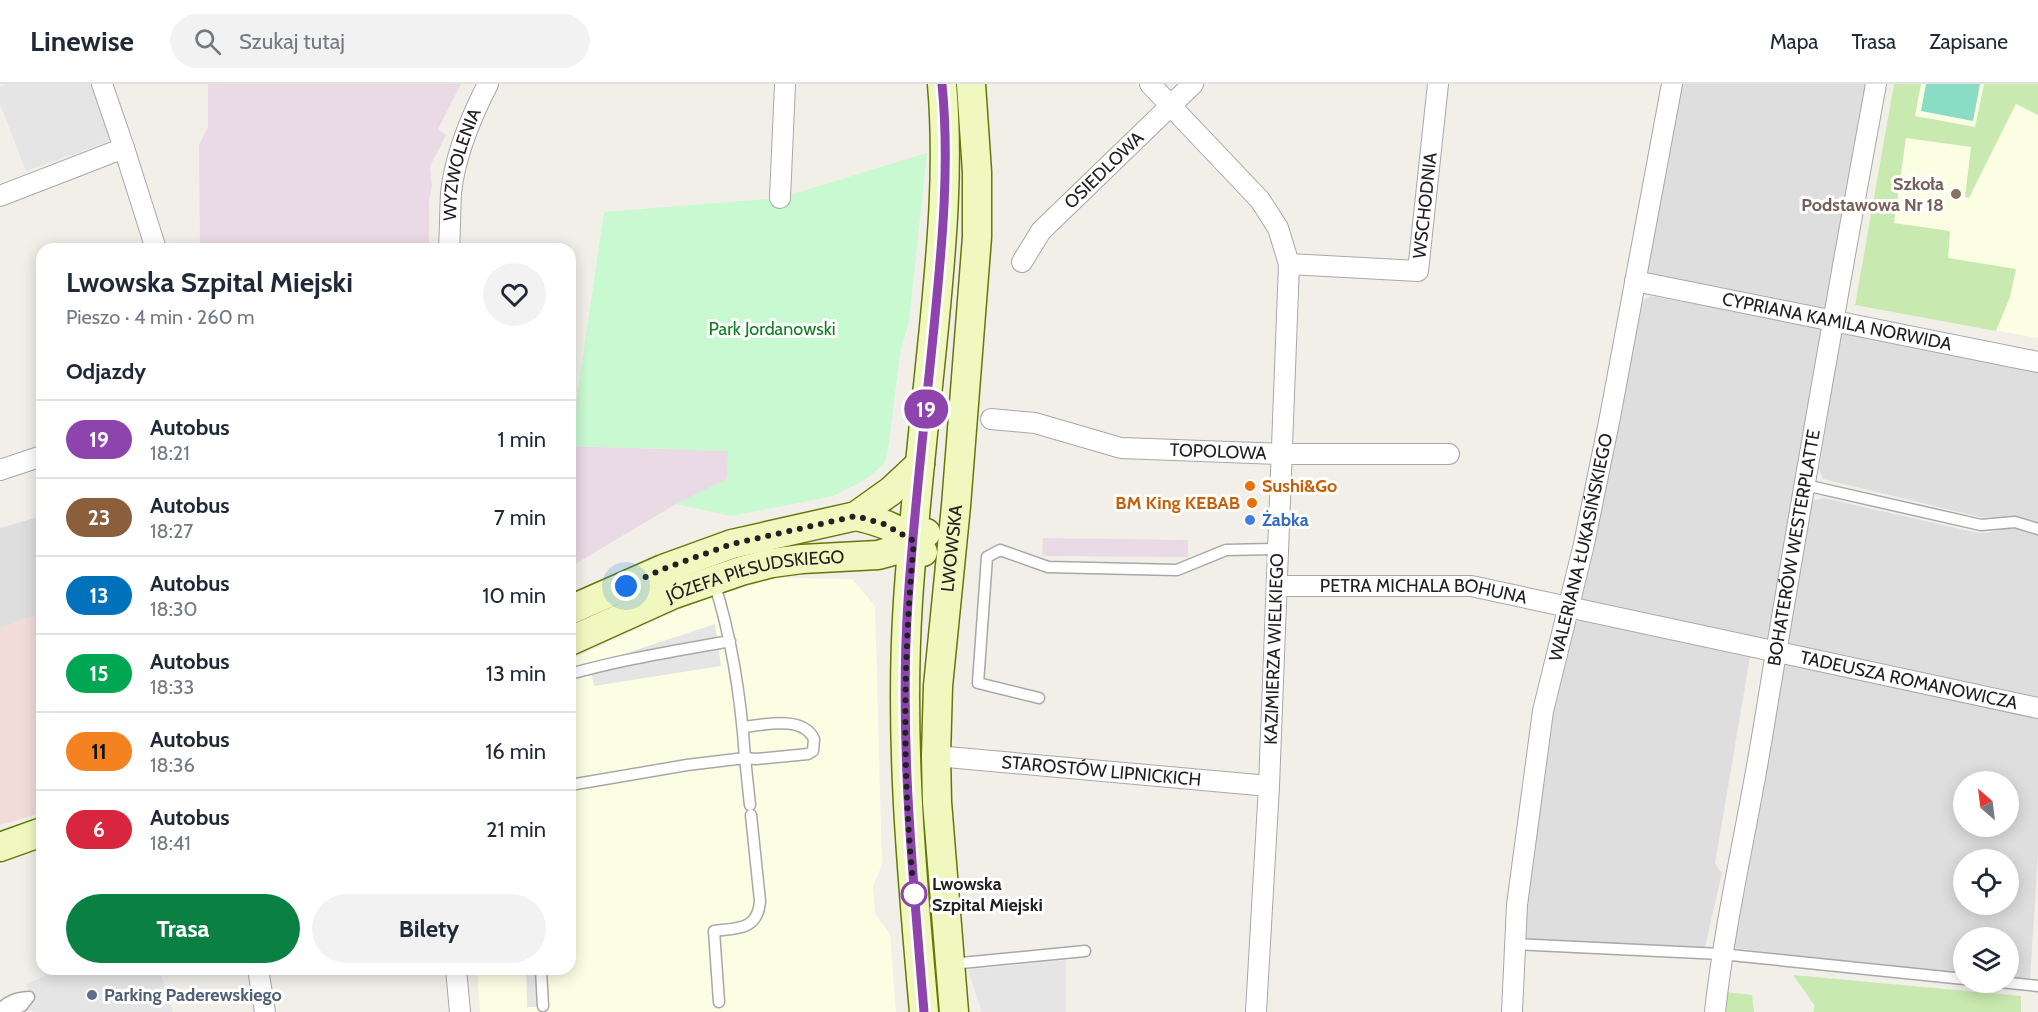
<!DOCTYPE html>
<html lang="pl">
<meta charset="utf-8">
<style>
body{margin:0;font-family:Cabin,sans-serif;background:#f2f2f3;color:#1f2937;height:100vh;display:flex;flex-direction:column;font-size:22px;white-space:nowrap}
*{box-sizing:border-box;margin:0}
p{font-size:20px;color:#747a83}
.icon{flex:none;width:33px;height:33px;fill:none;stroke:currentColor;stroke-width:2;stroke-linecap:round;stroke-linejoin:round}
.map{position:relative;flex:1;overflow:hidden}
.sheet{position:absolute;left:36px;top:159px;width:540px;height:732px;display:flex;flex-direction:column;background:#fff;border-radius:18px;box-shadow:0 3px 15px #0003}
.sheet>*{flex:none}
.badge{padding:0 12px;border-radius:20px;font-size:21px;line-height:39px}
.needle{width:39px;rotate:332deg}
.controls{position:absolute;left:1953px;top:687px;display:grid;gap:12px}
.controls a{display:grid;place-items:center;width:66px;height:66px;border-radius:50%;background:#fff;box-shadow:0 3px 15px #0003;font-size:30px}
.you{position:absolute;width:30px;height:30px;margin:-15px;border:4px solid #fff;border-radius:50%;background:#1a73e8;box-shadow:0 0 0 9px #1a73e833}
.map>.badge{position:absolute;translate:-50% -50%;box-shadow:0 0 0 3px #fff}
h2{padding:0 30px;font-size:22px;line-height:54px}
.round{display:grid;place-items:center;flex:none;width:63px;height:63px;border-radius:32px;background:#f2f2f3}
.overview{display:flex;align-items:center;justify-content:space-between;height:102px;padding:0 30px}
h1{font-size:28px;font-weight:700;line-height:45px}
.action{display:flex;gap:12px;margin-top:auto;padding:12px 30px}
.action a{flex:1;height:69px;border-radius:36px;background:#0b8043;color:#fff;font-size:24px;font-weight:700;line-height:69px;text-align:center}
.action a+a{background:#f2f2f3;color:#1f2937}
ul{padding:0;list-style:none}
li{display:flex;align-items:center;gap:18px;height:78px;padding:0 30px;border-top:2px solid #e0e1e3}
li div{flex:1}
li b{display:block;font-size:22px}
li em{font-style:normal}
li .badge{min-width:66px;font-weight:700;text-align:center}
header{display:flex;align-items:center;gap:36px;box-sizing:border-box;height:84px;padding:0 30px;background:#fff;border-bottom:2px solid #e0e1e3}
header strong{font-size:28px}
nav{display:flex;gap:33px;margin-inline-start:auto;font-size:21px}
.search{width:420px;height:54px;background:#f2f2f3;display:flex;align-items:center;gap:15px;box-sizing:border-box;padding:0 21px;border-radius:33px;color:#747a83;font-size:22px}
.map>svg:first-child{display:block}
.residential{fill:#dfdede;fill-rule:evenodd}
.commercial{fill:#f1dcd9}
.industrial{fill:#eadae6}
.education{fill:#fcfee4}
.grass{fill:#c8e9b0}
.park{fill:#c8f9d0}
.pitch{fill:#89ddc4}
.parking{fill:#e5e5e5}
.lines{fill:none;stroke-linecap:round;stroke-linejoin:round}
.lane-casing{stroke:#a8a8a8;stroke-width:13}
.street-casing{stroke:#a8a8a8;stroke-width:22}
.secondary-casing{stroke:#637808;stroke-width:31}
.lane{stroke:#fff;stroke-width:10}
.street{stroke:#fff;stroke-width:20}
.secondary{stroke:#f1f8bf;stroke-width:28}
.line-casing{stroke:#fff;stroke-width:14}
.line{stroke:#8e44ad;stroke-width:9}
.walk{stroke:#212121;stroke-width:6;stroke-dasharray:0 10.8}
.education-dot{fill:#8d6e63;stroke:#fff;stroke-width:2}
.food-dot{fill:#e8710a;stroke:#fff;stroke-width:2}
.shop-dot{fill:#3f7fe0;stroke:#fff;stroke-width:2}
.stop-dot{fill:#fff;stroke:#8e44ad;stroke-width:3}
.service-dot{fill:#5c6f8a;stroke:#fff;stroke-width:2}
.labels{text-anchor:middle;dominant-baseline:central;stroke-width:6;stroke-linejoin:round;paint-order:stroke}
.street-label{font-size:18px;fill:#212121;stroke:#fff}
.education-label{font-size:18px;font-weight:bold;fill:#785e54;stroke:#fff;text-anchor:end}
.park-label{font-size:18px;fill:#0f7f22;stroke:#fff}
.food-label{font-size:18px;font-weight:bold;fill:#c56008;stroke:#fff;text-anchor:start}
.shop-label{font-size:18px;font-weight:bold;fill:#366cbe;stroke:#fff;text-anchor:start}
.stop-label{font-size:18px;font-weight:bold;fill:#212121;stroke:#fff;text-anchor:start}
.service-label{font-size:18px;font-weight:bold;fill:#4e5e75;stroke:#fff;text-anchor:start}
</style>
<header>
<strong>Linewise</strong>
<div class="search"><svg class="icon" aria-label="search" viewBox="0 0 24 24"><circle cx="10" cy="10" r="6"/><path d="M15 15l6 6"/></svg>Szukaj tutaj</div>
<nav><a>Mapa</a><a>Trasa</a><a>Zapisane</a></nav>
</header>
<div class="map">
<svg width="2038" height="928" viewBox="0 0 2038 928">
<rect width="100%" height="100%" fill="#f1efe8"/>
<path class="residential" d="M1681,0h186l-40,224 -8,5 -173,-40z
M1650,212l169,29 5,6 -53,306 -6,3 -181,-36 -6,-5 63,-297z
M1847,248l191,38v155l-21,-7 -37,-1 -157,-38 -4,-10 21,-133z
M1824,414l154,35h9l22,-6 9,-1 20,7v166l-246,-52 -5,-7 24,-139z
M42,432v97l-42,15v-100z
M1579,536l169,33 2,4 -35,207 7,9 -17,74 -4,3 -176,-10 -4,-2 37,-253 14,-61z
M1789,579l249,52v140l-8,123 -4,5 -17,-2 -1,-43h-44l-1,38 -227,-28 -5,-6 50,-274zM1964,698h44v44h-44zM1964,776h44v44h-44z"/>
<path class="commercial" d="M42,529v200l-42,12v-197z"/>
<path class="industrial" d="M208,0h253l-23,45 8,6 -16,31 2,20 -3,15v48h-229l-1,-104 9,-18z
M570,362l158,5v24l-1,4 -51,25 -106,63z
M1043,454l145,2v17l-146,-1z"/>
<path class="education" d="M1894,0h144v254l-183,-33z
M775,494l77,1 23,27 7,259 -9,21 2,28 15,20 6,78h-416l-3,-43h93v-309l126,-58z"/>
<path class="grass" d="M1894,0h27l-6,32 60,11 9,-43h54v31l-22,-11 -47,94 -4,-1 6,-50 -65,-9 -12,85 56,8 -2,27 68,11 -6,28 -14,34 -141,-26z
M1793,891l228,21v16h-208l2,-6z
M1725,908l27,3 2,17h-31z"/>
<path class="park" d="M927,69l-18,168 -9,33 -12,95 -4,15 -19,16 -32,16 -102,20 -55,-12 51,-25 1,-28 -154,-5 3,-48 27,-186 176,-14z"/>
<path class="pitch" d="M1926,0h54l-7,37 -52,-10z"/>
<path class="parking" d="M6,0h88l22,55 -90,32 -26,-67v-17z
M715,540l6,42 -127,20 -4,-21z
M1066,876v52h-84l-14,-42z
M62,885h97l14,43h-136l-13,-2 -20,-9 24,-11 -2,-6z
M526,885h11l2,38h-12z"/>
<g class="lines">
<defs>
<path id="lane" d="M1805,401l176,40 34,-3 23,7
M570,590c52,-15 106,-23 160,-33
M1039,614l-61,-15 9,-126 13,-7 48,17 129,3 49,-20 52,-1
M743,643c20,-2 60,-12 71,12l-1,12 -5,3 -52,5 -11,-1 5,47
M570,701l117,-20 58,-7c-4,-60 -13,-119 -31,-176
M1515,860l206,10 243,25
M951,880l134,-13
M541,885l2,37
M2000,898l38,4
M719,918l-5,-71c24,-3 44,-1 46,-30l-9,-86
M0,926c8,-10 17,-12 29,-13
M9,928l13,-6 7,-9"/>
<g id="street">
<path d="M102,0l22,64"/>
<path d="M1150,0l110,116 18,28 11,36 -20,522 -13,226"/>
<path d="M0,112l124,-48 32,101"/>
<path d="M780,114l5,-114"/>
<path id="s1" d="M449,165c1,-18 1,-37 2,-56 4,-38 20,-76 37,-109"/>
<path id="s2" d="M1022,178l19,-31 152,-147"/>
<path id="s3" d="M1289,180l129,7 20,-187"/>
<path id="s4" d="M1635,197l403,81"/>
<path id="s5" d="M991,335l44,4 86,25 161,6h167"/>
<path d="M0,386l42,-14"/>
<path id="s6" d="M1277,502h194l567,122"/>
<path id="s7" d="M936,672l333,30"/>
<path d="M258,885l7,43"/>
<path d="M456,885l4,43"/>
<path id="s8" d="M1512,928l5,-107 26,-194 41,-167 26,-127 62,-333"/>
<path id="s9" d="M1715,928c10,-93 32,-183 47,-275 36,-218 74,-436 114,-653"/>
</g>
<g id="secondary">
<path d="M856,432c26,6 50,14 67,36"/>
<path d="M570,526l93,-41 69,-25 124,-28 35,-25 29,-27"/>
<path id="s10" d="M570,557l104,-47 67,-23 31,-8 30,-4 76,-4 18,-5 30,-17"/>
<path d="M0,763l42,-15"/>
<path d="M924,928c-12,-137 -25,-273 -16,-411 6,-91 17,-183 26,-274 8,-82 15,-162 8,-243"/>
<path id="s11" d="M954,928l-17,-210 -1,-46 2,-70 18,-180 21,-269v-65l-6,-88"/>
</g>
</defs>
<use href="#lane" class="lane-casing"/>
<use href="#street" class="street-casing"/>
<use href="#secondary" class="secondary-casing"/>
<use href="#lane" class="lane"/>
<use href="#street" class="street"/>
<use href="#secondary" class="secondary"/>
</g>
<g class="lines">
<defs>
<path id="line" d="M924,928c-11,-137 -25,-273 -16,-411 6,-91 17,-183 26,-274 8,-81 16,-162 8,-243"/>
</defs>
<use href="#line" class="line-casing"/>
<use href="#line" class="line"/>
<path class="walk" d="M626,502l37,-17 69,-25 124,-28 28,8 30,17c-11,118 -12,235 0,353"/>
</g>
<circle class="education-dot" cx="1956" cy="110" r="6"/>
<g class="food-dot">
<circle cx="1250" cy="402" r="6"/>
<circle cx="1252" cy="419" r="6"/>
</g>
<circle class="shop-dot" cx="1250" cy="436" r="6"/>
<circle class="stop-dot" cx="914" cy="810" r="12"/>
<circle class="service-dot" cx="92" cy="911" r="6"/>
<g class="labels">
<g class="street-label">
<text stroke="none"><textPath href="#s1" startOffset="86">WYZWOLENIA</textPath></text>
<text stroke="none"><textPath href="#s2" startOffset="124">OSIEDLOWA</textPath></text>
<text stroke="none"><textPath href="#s3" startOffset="195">WSCHODNIA</textPath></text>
<text stroke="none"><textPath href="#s4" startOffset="206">CYPRIANA KAMILA NORWIDA</textPath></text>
<text stroke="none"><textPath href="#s5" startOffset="231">TOPOLOWA</textPath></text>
<text stroke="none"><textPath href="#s8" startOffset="471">WALERIANA ŁUKASIŃSKIEGO</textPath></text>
<text stroke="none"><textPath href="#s11" startOffset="465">LWOWSKA</textPath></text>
<text stroke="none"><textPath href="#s9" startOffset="471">BOHATERÓW WESTERPLATTE</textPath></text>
<text stroke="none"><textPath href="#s10" startOffset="198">JÓZEFA PIŁSUDSKIEGO</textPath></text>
<text stroke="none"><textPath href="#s6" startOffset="147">PETRA MICHALA BOHUNA</textPath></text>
<text transform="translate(1274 565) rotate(-88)">KAZIMIERZA WIELKIEGO</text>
<text stroke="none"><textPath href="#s6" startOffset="642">TADEUSZA ROMANOWICZA</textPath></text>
<text stroke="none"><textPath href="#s7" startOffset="166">STAROSTÓW LIPNICKICH</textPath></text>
</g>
<g class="education-label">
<text x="1944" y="100">Szkoła<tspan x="1944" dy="21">Podstawowa Nr 18</tspan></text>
</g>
<g class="park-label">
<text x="772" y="245">Park Jordanowski</text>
</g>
<g class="food-label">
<text x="1262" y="402">Sushi&amp;Go</text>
<text x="1240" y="419" text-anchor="end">BM King KEBAB</text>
</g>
<g class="shop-label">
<text x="1262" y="436">Żabka</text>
</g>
<g class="stop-label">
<text x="932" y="800">Lwowska<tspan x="932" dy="21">Szpital Miejski</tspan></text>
</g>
<g class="service-label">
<text x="104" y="911">Parking Paderewskiego</text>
</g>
</g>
</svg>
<div class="controls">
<a><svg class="needle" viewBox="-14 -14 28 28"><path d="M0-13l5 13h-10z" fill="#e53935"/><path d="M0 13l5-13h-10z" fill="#747a83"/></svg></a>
<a><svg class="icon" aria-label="locate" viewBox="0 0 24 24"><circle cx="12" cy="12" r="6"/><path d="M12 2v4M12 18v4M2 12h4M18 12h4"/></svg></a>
<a><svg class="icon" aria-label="layers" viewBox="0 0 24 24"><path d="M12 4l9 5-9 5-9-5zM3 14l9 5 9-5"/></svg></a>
</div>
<div class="you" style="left:626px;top:502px"></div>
<b class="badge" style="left:926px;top:325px;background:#8e44ad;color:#fff">19</b>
<section class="sheet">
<div class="overview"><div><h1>Lwowska Szpital Miejski</h1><p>Pieszo · 4 min · 260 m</p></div><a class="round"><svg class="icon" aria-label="heart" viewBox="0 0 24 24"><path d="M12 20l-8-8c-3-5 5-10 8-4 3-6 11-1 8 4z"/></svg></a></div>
<h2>Odjazdy</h2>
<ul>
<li><span class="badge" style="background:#8e44ad;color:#fff">19</span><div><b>Autobus</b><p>18:21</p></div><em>1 min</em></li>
<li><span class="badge" style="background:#8b5e3c;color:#fff">23</span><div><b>Autobus</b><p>18:27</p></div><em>7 min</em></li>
<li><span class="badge" style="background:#0072bc;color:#fff">13</span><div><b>Autobus</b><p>18:30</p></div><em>10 min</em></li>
<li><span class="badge" style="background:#00a651;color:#fff">15</span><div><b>Autobus</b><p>18:33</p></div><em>13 min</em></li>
<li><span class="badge" style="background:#f58220;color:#111">11</span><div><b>Autobus</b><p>18:36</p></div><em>16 min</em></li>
<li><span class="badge" style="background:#d7263d;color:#fff">6</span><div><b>Autobus</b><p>18:41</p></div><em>21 min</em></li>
</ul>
<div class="action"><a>Trasa</a><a>Bilety</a></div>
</section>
</div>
